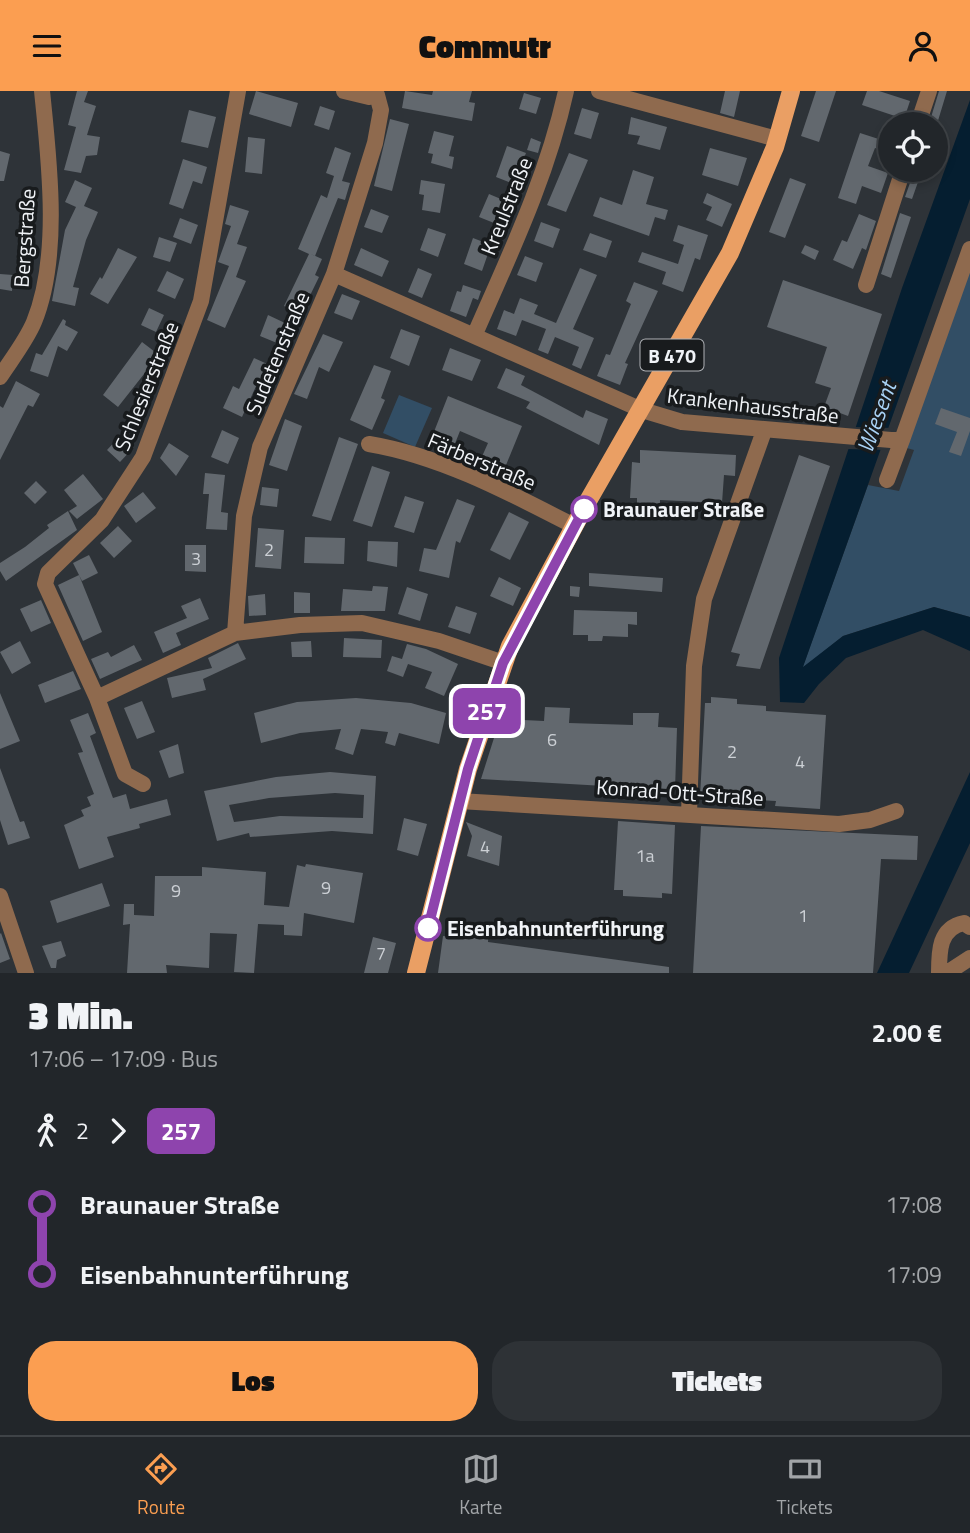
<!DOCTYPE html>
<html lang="de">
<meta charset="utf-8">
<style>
body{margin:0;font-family:"Titillium Web",sans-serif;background:#2e3236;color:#f1f3f6;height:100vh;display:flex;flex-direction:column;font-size:26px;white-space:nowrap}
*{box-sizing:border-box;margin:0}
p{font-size:23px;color:#a2a5a8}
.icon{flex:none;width:38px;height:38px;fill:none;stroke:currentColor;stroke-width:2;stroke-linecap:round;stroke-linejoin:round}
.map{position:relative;height:882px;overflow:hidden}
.sheet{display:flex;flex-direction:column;background:#22262a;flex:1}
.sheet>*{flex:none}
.badge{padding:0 14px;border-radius:10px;font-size:24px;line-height:46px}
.fabs{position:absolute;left:878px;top:21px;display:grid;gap:14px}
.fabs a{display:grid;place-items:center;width:70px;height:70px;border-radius:50%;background:#22262a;box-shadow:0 4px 10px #0003,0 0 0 2px #3f4347;font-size:35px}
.map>.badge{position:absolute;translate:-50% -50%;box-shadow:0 0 0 4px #fff}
.legs{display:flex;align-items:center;gap:10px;height:77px;padding:0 28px;font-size:23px}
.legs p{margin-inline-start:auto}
.head{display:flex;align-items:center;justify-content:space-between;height:119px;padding:0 28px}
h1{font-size:38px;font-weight:800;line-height:52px}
.action{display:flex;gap:14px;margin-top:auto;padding:14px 28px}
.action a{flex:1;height:80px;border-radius:28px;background:#fb9e51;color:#111;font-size:28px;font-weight:800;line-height:80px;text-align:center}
.action a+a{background:#2e3236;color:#f1f3f6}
ul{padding:0 28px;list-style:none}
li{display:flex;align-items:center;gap:24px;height:70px;font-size:26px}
li i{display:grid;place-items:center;width:10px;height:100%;margin:0 9px;background:currentColor}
li i::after{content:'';width:18px;height:18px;margin:-9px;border:5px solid;border-radius:50%;background:#22262a}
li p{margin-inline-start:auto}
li:first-child i{background:linear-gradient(#0000 50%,currentColor 0)}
li:last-child i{background:linear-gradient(currentColor 50%,#0000 0)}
header{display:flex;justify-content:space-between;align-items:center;height:91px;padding:0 28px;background:#fb9e51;color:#111;font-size:32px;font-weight:800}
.tabs{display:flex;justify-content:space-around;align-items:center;height:98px;border-top:2px solid #3f4347;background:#22262a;font-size:19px;color:#a2a5a8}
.tabs a{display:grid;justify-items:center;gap:4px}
.tabs .on{color:#fb9e51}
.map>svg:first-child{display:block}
.green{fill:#324e65}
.water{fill:#051e30}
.pier{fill:#2e3338}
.building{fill:#62686e;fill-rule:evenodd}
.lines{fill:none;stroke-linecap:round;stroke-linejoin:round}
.minor{stroke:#8f6a4e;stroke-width:16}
.major{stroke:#ea9f64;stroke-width:18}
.line-1-casing{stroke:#fff;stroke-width:16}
.line-1{stroke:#8e44ad;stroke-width:10}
.stop-1-dot{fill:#fff;stroke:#8e44ad;stroke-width:3.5}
.labels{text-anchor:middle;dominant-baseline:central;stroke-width:7;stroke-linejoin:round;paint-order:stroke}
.number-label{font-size:18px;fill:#ccd0d5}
.shield{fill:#181b1d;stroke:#afb2b6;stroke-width:2}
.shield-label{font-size:19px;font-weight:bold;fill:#f0f3f7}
.street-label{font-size:21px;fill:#f0f3f7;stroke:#181b1d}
.stop-label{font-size:21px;font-weight:bold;fill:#f0f3f7;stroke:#181b1d;text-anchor:start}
.water-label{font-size:23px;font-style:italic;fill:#a9d2f5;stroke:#181b1d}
</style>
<header><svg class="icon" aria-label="menu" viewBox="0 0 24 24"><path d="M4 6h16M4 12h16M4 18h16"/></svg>Commutr<svg class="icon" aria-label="person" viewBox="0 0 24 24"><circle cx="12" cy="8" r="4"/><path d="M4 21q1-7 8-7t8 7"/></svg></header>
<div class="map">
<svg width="970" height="882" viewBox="0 0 970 882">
<rect width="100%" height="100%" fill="#2e3338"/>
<path class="green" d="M970,170v356l-36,-10 -91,29 -41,33 66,-184 31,6 15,-41 -11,-3z
M399,304l33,13 -17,39 -32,-14z"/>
<path class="water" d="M970,9v99l-167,468 40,-31 91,-29 36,10v34l-47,-21 -77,28 -27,26 -15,19 -24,-1 -1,-44 123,-370z
M970,681v71l-61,130h-32z"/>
<path class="pier" d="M854,336l40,1 -7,22 -41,-1z"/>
<path class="building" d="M77,0h11l-4,11 12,4 -9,29 13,2 -3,18 -11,1 -5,17 -17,-3 12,-43 -8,-2z
M256,0l42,12 -7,24 -42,-13z
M405,0l27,4 1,-4h39l-3,11 6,1 -3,18 -70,-13z
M725,0h15l-6,26 -14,-4z
M816,0h20l-17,51 -18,-6z
M867,0h12l31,10 -6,18 -42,-14z
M939,0h8l-10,33h-8z
M524,2l17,5 -5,16 -17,-5z
M320,15l15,5 -6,19 -15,-5z
M582,17l17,5 -8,26 -17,-5z
M189,19l27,7 -8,31 -27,-6z
M631,26l36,10 -7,23 -23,-6 3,-8 -12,-2z
M390,28l19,5 -17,67 -18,-5z
M434,40l20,5 -5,20 5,1 -2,12 -21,-6 2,-9 -5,-1z
M860,42l31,10v10l-16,-5 -7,18 20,7 -7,20 -19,-7 -6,18 -18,-6z
M248,46l17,2 -3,35 -17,-2z
M531,47l10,4 -3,11 -11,-3z
M507,55l19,7 -12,31 -18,-7z
M335,56l16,6 -9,28 8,2 -5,17 -7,-2 -23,58 -4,-2 11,5 -7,16 4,2 -18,37 -17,-8 25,-52 -11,-5 23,-54 6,3 7,-22 -8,-3z
M710,57l37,10 -9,28 -36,-11z
M0,60l10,3 -6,27h-4z
M569,62l19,7 -22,52 -19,-7z
M183,68l24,8 -5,17 -9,-3 -10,28 -14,-5z
M633,79l21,7 -8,27 22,6 -3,10 -10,-3 -6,19 -56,-20 7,-19 22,8z
M790,87l16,6 -21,54 -16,-6z
M75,89l17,8 -8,18 14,6 -12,28 -13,47 6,1 -4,18 -23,-5 13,-71 11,-23 -11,-5z
M421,89l24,4 -5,29 -18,-3 2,-15 -5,-1z
M911,89l7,2 -6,17 -7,-2z
M707,102l25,11 -10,23 -16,-7 6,-13 -9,-4z
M489,103l19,8 -9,23 -20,-8z
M230,114l19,6 -12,33 10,3 -11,30 10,4 -21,47 -18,-8 22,-54 -11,-4 13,-36 -6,-2z
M371,118l18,7 -7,17 -18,-6z
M900,122l11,4 -20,61 -10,-4z
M859,123l17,7 -10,29 -4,-2 -9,21 -20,-9 9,-20 5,2z
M180,127l18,7 -7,19 -18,-7z
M541,131l19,7 -7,19 -19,-7z
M678,134l30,10 -8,25 -5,-2 -12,34 -21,-8 4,-12 -28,-10 4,-10 36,12 6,-19 -11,-4z
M428,137l18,6 -8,23 -18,-7z
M590,142l22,8 -6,17 -23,-8z
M159,146l18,6 -7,19 -17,-5z
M473,147l18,7 -9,26 -18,-7z
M805,154l14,6 -4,9 -14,-7z
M118,157l19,9 -29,47 -18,-10 10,-17 2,2z
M361,157l28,13 -7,16 -28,-12z
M525,165l18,7 -7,19 -19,-7z
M418,177l14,6 -10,24 -14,-6z
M580,177l17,7 -24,54 21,9 -13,31 -9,-4 7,-18 -24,-10 -7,17 -10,-4 8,-21 -24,-9 -6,16 -19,-7 7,-19 10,4 6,-16 18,7 -4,9 22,9z
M167,180l17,8 -9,20 -18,-8z
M0,183l13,1 -1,16 -12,-2z
M783,189l99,34 -34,102 -24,-9 7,-19 -16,-5 12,-36 -60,-20z
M634,191l24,9 -33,72 3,1 -8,21 -23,-9 9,-22 4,1 21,-51 -5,-3z
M463,194l18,6 -3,9 -5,-2 -7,19 -16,-6 7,-20 4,1z
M342,203l18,7 -8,19 -18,-7z
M149,217l15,7 -8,17 -15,-7z
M268,224l17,8 -8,20 -17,-7z
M63,228l3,2 -1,4 13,7 -11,19 -9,-5 -10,31 -18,-6 6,-18 6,2z
M401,238l19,7 -11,30 -19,-8z
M323,243l20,8 -14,30 -10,-5 -12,32 -13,-5z
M142,251l17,13 -41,52 -15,-12z
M450,257l31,12 -9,21 -30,-11z
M254,267l20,9 -10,20 -7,-3 -15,33 -19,-9 10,-22 6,3z
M374,274l17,6 -10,27 4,2 -13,30 -22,-10z
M506,277l19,8 -4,9 62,33 3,-8 22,9 -9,26 -73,-37 4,-6 -33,-14z
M16,290l24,13 -7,13 -5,-2 -28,55v-54l3,2z
M448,305l74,30 -18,44 -24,-9 8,-18 -28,-12 -8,20 -22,-9z
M941,317l29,10v13l-9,25 -12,-4 8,-20 -22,-8z
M285,328l17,7 -15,45 -18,-6z
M222,339l17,8 -11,26 -17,-7z
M121,344l13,12 -14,15 -13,-12z
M339,346l19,7 -27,77 -19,-5z
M169,352l20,13 -13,20 -16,-18z
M640,359l96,5 -1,21 -11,-1 -2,28 -62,-3v7l-23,-1v-8h-7l2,-36 8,1z
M799,364l31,11 -70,203 -24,-3 4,-12 -9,-2z
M372,375l18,6 -18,55 -19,-6z
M205,382l20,2 -4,37 7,1 -1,17 -21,-1 3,-35h-6z
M83,383l20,25 -26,20 -8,-8 8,-5 -13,-16z
M36,390l11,11 -12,12 -11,-11z
M262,396l17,2 -2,18 -17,-2z
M143,401l13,16 -20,15 -12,-17z
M405,405l19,6 -10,31 -20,-6z
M457,408l18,7 -15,37 -4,-2 -7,37 -30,-7 5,-23 12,2z
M68,420l9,19 -71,51 -6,-10v-8l25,-16 24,-19 -2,-3z
M509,421l20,10 -19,38 -20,-10z
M118,435l14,15 -18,17 -14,-15z
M258,437l26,2 -3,39 -26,-2z
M305,446l40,1 -1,26 -40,-1z
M368,450l30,1 -1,25 -30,-6z
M185,454h21v27l-21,-1z
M89,464l9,18 -16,8 -9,-18z
M589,482l74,5 -1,14 -73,-6z
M79,484l23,57 -19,9 -25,-56z
M499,486l22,11 -8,18 -23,-10z
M373,495l15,1 -3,24h-44l2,-22 29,2z
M570,495l10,1 -1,10 -9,-1z
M407,496l21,7 -8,27 -22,-7z
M294,501l16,1v20h-16z
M265,503l1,21 -17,1 -1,-20z
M200,507l9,21 -33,14 5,12 -18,8 -9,-21 33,-14 -6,-12z
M41,509l10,23 -20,9 -11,-23z
M456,515l21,7 -7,21 -22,-7z
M574,519l63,2v13l-9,-1v13l-25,-1 -1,5h-14v-6h-15z
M344,547l38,2 -1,18 -38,-1z
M20,550l11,22 -19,11 -12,-22z
M311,550l1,16h-20l-1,-15z
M238,552l8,16 -43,20 3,11 -34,8 -5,-20 45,-10 -4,-10z
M407,553l19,5 32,15 -14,32 -19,-8 7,-16 -24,-8 -5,13 -16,-6 5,-15 10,3z
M134,554l8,15 -42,19 -9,-20 17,-7 3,5z
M73,580l8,18 -36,14 -7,-18z
M0,602l20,48 -20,8z
M711,606l26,2v5l29,2v5l60,4 -6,94 -45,-3 1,-5 -76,-4 5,-94h6z
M356,607l55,5 35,10 -7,31 -40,-11 -4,13 -10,-3 3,-11 -27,-3 -8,26 -18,-6 6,-20 -41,4 -39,10 -7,-30 43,-11z
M142,610l13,31 -18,7 -13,-31z
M545,616l25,1 -1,15 64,2v-12h26l-1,14 19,1 -2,62 -194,-11 19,-60 44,2z
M88,622l8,20 -6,3 23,62 13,-4 4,15 37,-10 4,16 -32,9 1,4 -33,9 7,20 -35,12 -15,-44 20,-9 -3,-6 10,-4 -4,-9 7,-3 -16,-41 5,-1 -13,-32z
M178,653l6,29 -15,5 -10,-27z
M0,677l20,54 4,-1 6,17 -22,7 -8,-25z
M330,681l46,4 -3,58 -41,-3 -82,6 -1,-4 -32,8 -13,-50 72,-14zM335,702l29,2 -1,23 -83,-2 -46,6 -5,-17 40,-7z
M404,727l23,6 -9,32 -21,-6z
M618,730l57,4 -3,69 -10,-1v5l-39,-2v-6h-9z
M466,731l36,14 -3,30 -32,-10 5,-20z
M701,735l217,10 -1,24 -36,-1 -8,114h-180z
M306,773l57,9 -9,50 -50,-10 -2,23 -18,-1v-10l-26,-1 -4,49 -20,-1 3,-38 -27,-1 -1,35 -43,-3 1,8h-40l3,-49 -7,1 1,-21h10v11l20,1 1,-40h47v-9l64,5 -2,33 25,2 8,-42 8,2z
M102,792l8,23 -53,17 -7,-22z
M473,835l16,1 -1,15 181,25v6h-231l5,-37 28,3z
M1,842l9,26 -10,4v-29z
M373,846l23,6 -8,30h-24z
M61,850l5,15 -9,4 -1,8h-5l-9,-22z"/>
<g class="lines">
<path class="minor" d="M344,0l25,6 8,-2
M599,0l178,48
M918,33l11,-33
M334,183l308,136 40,12 209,18h11l68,-191
M866,194l37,-115
M475,243c35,-80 72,-157 91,-243
M0,286c11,-17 26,-36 34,-55 27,-66 15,-162 8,-231
M369,353c72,12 141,49 205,82
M887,389l15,-40
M235,542l9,-117 16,-69 74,-173 41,-131 6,-33 -4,-15
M97,607l-52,-114 3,-11 54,-53 41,-63 58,-156 37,-210
M143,693l-18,-10 -28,-76 138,-65 65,-8 62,-2 77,18 65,22
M459,710l380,23 31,-4 26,-9
M689,723l5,-148 10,-67 60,-168
M0,805l26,77
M939,882c0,-22 0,-45 25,-50l6,4
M947,882l23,-15"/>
<path class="major" d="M416,882l52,-204 42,-123 74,-138 146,-255 45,-106 16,-56"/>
</g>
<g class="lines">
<defs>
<path id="line-1" d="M428,837l40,-159 35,-106 81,-154"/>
</defs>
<use href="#line-1" class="line-1-casing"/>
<use href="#line-1" class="line-1"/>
</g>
<g class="stop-1-dot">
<circle cx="584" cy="418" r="12"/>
<circle cx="428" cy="837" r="12"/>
</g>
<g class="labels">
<g class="number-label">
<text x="269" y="458">2</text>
<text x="196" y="467">3</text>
<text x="552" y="648">6</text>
<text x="732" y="660">2</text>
<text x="800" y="670">4</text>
<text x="485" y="755">4</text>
<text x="645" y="764">1a</text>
<text x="326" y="796">9</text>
<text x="176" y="799">9</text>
<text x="803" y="824">1</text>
<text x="381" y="862">7</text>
</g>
<rect class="shield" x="640.5" y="248.5" width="63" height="31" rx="5"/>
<g class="shield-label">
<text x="672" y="264">B 470</text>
</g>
<g class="street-label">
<text transform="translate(506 115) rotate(-68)">Kreulstraße</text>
<text transform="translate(24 147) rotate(-86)">Bergstraße</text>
<text transform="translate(277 262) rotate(-67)">Sudetenstraße</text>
<text transform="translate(146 295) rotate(-68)">Schlesierstraße</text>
<text transform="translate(753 314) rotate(7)">Krankenhausstraße</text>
<text transform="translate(482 370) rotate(23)">Färberstraße</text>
<text transform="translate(680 701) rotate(4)">Konrad-Ott-Straße</text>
</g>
<g class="stop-label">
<text x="603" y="418">Braunauer Straße</text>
<text x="447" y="837">Eisenbahnunterführung</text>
</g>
<g class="water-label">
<text transform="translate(876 326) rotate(-70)">Wiesent</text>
</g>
</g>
</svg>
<div class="fabs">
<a><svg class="icon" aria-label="locate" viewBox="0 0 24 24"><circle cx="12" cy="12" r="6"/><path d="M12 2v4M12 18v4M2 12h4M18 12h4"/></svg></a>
</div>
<b class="badge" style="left:487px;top:620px;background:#8e44ad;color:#fff">257</b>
</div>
<section class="sheet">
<div class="head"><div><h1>3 Min.</h1><p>17:06 – 17:09 · Bus</p></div><b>2.00 €</b></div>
<div class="legs"><svg class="icon" aria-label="walk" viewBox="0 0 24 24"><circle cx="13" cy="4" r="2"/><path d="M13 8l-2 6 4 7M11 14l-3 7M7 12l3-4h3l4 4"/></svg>2<svg class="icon" aria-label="forward" viewBox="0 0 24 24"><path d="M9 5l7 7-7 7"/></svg><b class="badge" style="background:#8e44ad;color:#fff">257</b></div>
<ul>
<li><i style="color:#8e44ad"></i><b>Braunauer Straße</b><p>17:08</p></li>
<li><i style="color:#8e44ad"></i><b>Eisenbahnunterführung</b><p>17:09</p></li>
</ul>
<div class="action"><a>Los</a><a>Tickets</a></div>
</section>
<nav class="tabs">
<a class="on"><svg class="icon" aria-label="directions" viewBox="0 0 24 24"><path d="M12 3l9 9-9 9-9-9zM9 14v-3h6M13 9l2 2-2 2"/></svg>Route</a>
<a><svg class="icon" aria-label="map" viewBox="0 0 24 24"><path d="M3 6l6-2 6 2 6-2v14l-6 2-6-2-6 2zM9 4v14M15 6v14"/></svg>Karte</a>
<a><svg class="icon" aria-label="tickets" viewBox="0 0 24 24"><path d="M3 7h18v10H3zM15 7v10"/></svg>Tickets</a>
</nav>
